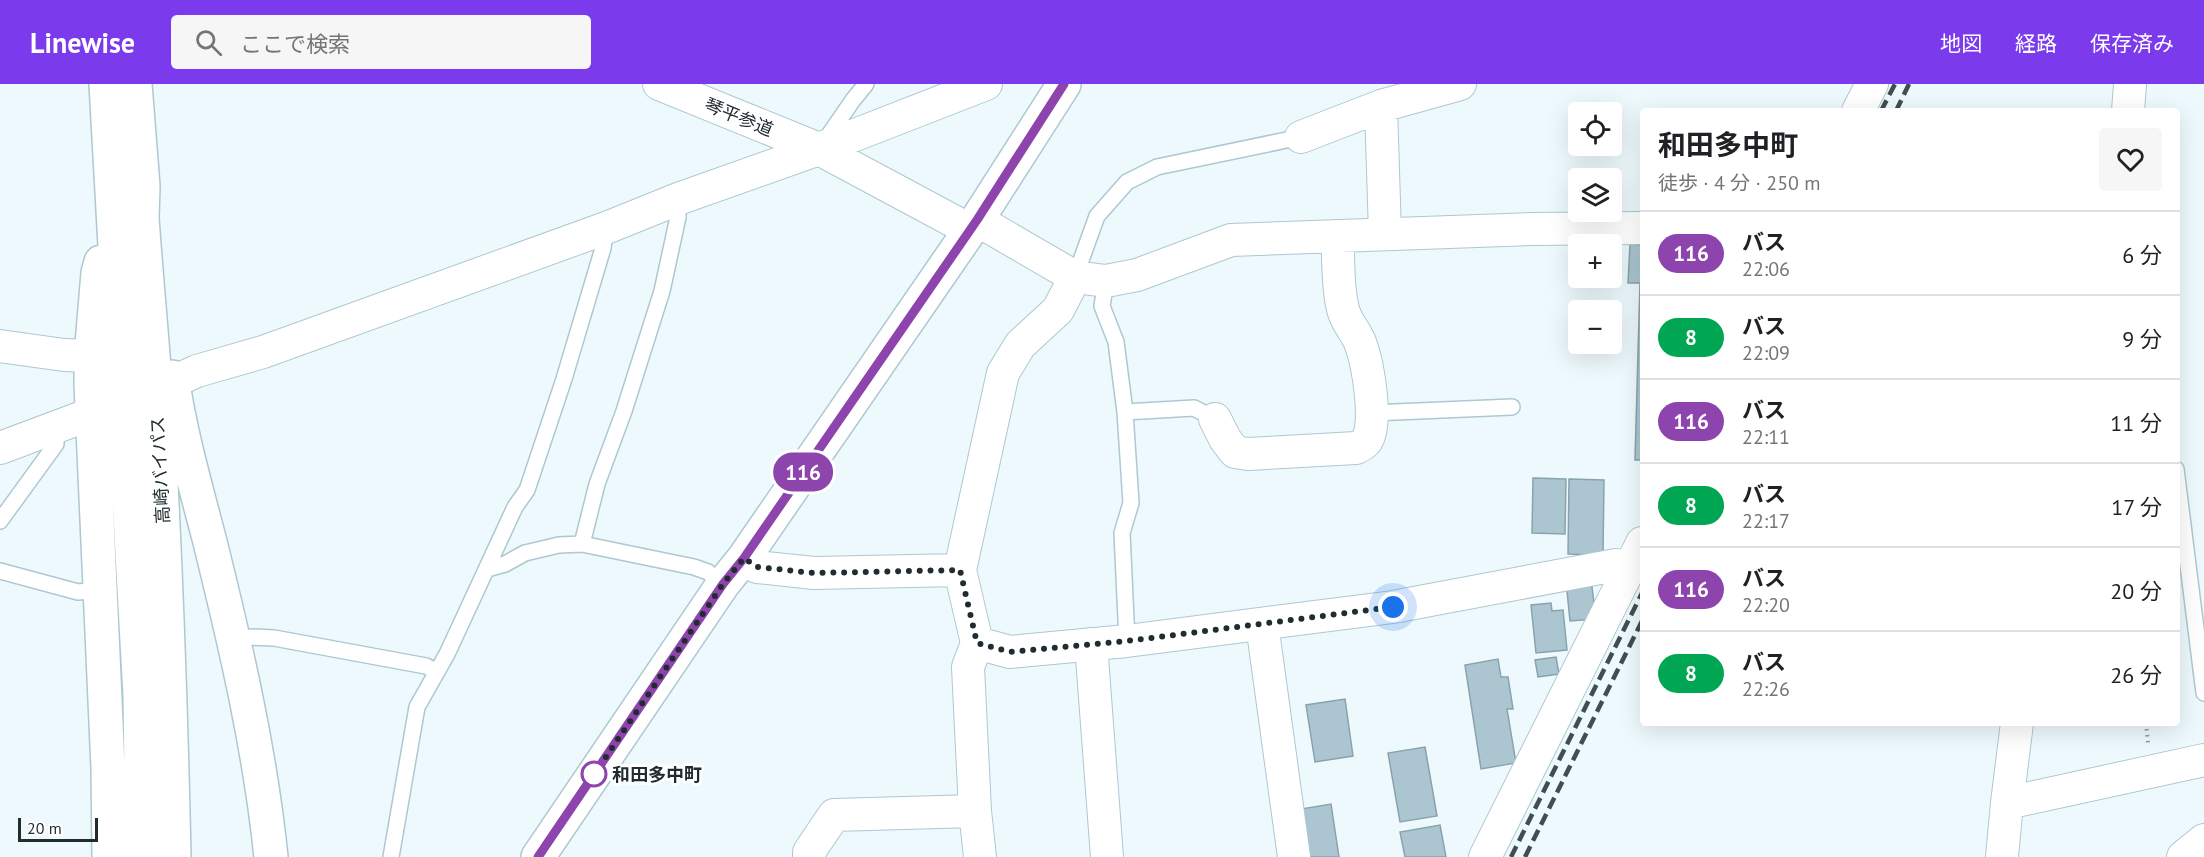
<!DOCTYPE html>
<html lang="ja">
<meta charset="utf-8">
<style>
body{margin:0;font-family:"PT Sans","Noto Sans JP",sans-serif;background:#f6f6f6;color:#202124;height:100vh;display:flex;flex-direction:column;font-size:22px;white-space:nowrap}
*{box-sizing:border-box;margin:0}
p{font-size:20px;color:#757577}
.icon{flex:none;width:33px;height:33px;fill:none;stroke:currentColor;stroke-width:2;stroke-linecap:round;stroke-linejoin:round}
.map{position:relative;flex:1;overflow:hidden}
.sheet{position:absolute;left:1640px;top:24px;width:540px;height:618px;display:flex;flex-direction:column;background:#fff;border-radius:6px;box-shadow:0 6px 24px #0002}
.sheet>*{flex:none}
.badge{padding:0 12px;border-radius:20px;font-size:21px;line-height:39px}
.tools{position:absolute;left:1568px;top:18px;display:grid;gap:12px}
.tools a{display:grid;place-items:center;width:54px;height:54px;border-radius:6px;background:#fff;box-shadow:0 6px 24px #0002;font-size:30px}
.scale{position:absolute;left:18px;bottom:15px;width:80px;box-sizing:border-box;padding-left:6px;border:3px solid #212c30;border-top:0;font-size:16px;line-height:21px;white-space:nowrap;color:#212c30;-webkit-text-stroke:4px #fff;paint-order:stroke}
.you{position:absolute;width:30px;height:30px;margin:-15px;border:4px solid #fff;border-radius:50%;background:#1a73e8;box-shadow:0 0 0 9px #1a73e833}
.map>.badge{position:absolute;translate:-50% -50%;box-shadow:0 0 0 3px #fff}
.round{display:grid;place-items:center;flex:none;width:63px;height:63px;border-radius:6px;background:#f6f6f6}
.overview{display:flex;align-items:center;justify-content:space-between;height:102px;padding:0 18px}
h1{font-size:28px;font-weight:700;line-height:45px}
ul{padding:0;list-style:none}
li{display:flex;align-items:center;gap:18px;height:84px;padding:0 18px;border-top:2px solid #e0e0e0}
li div{flex:1}
li b{display:block;font-size:22px}
li em{font-style:normal}
li .badge{min-width:66px;font-weight:700;text-align:center}
header{display:flex;align-items:center;gap:36px;box-sizing:border-box;height:84px;padding:0 30px;background:#7c3aed;color:#fff}
header strong{font-size:28px}
nav{display:flex;gap:33px;margin-inline-start:auto;font-size:21px}
.search{width:420px;height:54px;background:#f6f6f6;display:flex;align-items:center;gap:15px;box-sizing:border-box;padding:0 21px;border-radius:6px;color:#757577;font-size:22px}
.map>svg:first-child{display:block}
.building{fill:#abc6d0;stroke:#89a3ac;stroke-width:1.5}
.lines{fill:none;stroke-linecap:round;stroke-linejoin:round}
.lane-casing{stroke:#adc8d1;stroke-width:18}
.street-casing{stroke:#adc8d1;stroke-width:34}
.primary-casing{stroke:#adc8d1;stroke-width:36}
.highway-casing{stroke:#adc8d1;stroke-width:36}
.path{stroke:#8e999d;stroke-width:4;stroke-dasharray:1.5 4.5;stroke-linecap:butt}
.lane{stroke:#fff;stroke-width:15}
.street{stroke:#fff;stroke-width:32}
.primary{stroke:#fff;stroke-width:33}
.highway{stroke:#fff;stroke-width:33}
.rail{stroke:#424d51;stroke-width:4.5;stroke-dasharray:12 6;stroke-linecap:butt}
.line-casing{stroke:#fff;stroke-width:14}
.line{stroke:#8e44ad;stroke-width:9}
.walk{stroke:#212c30;stroke-width:6;stroke-dasharray:0 10.8}
.stop-dot{fill:#fff;stroke:#8e44ad;stroke-width:3}
.labels{text-anchor:middle;dominant-baseline:central;stroke-width:6;stroke-linejoin:round;paint-order:stroke}
.street-label{font-size:18px;fill:#212c30;stroke:#fff}
.stop-label{font-size:18px;font-weight:bold;fill:#212c30;stroke:#fff;text-anchor:start}
</style>
<header>
<strong>Linewise</strong>
<div class="search"><svg class="icon" aria-label="search" viewBox="0 0 24 24"><circle cx="10" cy="10" r="6"/><path d="M15 15l6 6"/></svg>ここで検索</div>
<nav><a>地図</a><a>経路</a><a>保存済み</a></nav>
</header>
<div class="map">
<svg width="2204" height="773" viewBox="0 0 2204 773">
<rect width="100%" height="100%" fill="#eef9fd"/>
<path class="building" d="M1630,160l12,1v215h-7l5,-177h-12z
M1533,394l33,1 -1,55 -33,-1z
M1569,395l35,1 -1,75 -35,-1z
M1591,495l5,40 -26,2 -4,-40z
M1551,519l1,8 11,-1 4,40 -31,3 -5,-48z
M1556,573l3,17 -21,3 -3,-17z
M1498,575l3,18h7l5,32h-6l9,54 -35,6 -16,-104z
M1345,615l8,57 -38,6 -9,-57z
M1425,663l12,69 -37,6 -12,-69z
M1331,720l8,53h-36l-8,-47z
M1440,741l6,32h-41l-5,-25z"/>
<g class="lines">
<defs>
<path id="lane" d="M824,58l29,-42 13,-16
M1075,193l22,-61 30,-34 30,-15 144,-30
M1106,197l-4,25 14,36 9,70 6,91 -9,30 5,108
M1125,328l69,-4 21,11
M1372,329l140,-6
M2176,385l28,224
M0,437l56,-77v-17
M582,460l15,-60 27,-73 38,-120 16,-74v-18
M487,485l18,-5 20,-11 34,-8 23,-1 112,23 14,5 15,12
M0,487l78,21 22,-2
M235,558l16,-5 23,1 152,28 11,6
M391,773l26,-150 30,-53 68,-147 12,-17 37,-111 39,-131 3,-20"/>
<path id="street" d="M659,0l160,65 151,81
M1381,22l4,128
M1858,27l14,-27
M2128,27l2,-27
M1301,53l80,-31 79,-22
M977,136l98,57 31,4 31,-6 94,-35 301,-11 110,-1
M0,262l64,9 27,1
M1215,335l10,20 10,13 13,2 108,-6c4,-2 9,-4 11,-8 11,-18 1,-75 -6,-95 -4,-13 -15,-22 -18,-36 -6,-22 -4,-51 -6,-73
M0,364l155,-58 42,-19 66,-19 343,-124 72,-29 141,-50 167,-65
M744,474l13,9 57,6 146,-3
M1262,540l32,233
M977,559l33,9 117,-11 266,-34 223,-42 14,3
M1091,560l16,213
M2007,719l197,-43
M809,773v-5l25,-37 141,-4
M980,773l-5,-46 -7,-144 9,-24 -17,-73 43,-197 17,-28 38,-35 17,-33
M1485,773l157,-314
M2002,773l5,-54 10,-80
M2183,773l21,-17"/>
<path id="primary" d="M538,773l185,-273 21,-26 233,-338 87,-136"/>
<path id="highway" d="M106,0l34,611 2,162
M135,0l8,102 -1,32c5,70 12,139 16,208 8,144 13,287 16,431
M101,178l-3,11 -7,83v28l17,384 1,89
M172,293c8,56 24,111 38,165 26,105 50,208 61,315"/>
</defs>
<use href="#lane" class="lane-casing"/>
<use href="#street" class="street-casing"/>
<use href="#primary" class="primary-casing"/>
<use href="#highway" class="highway-casing"/>
<path class="path" d="M2146,639l2,20"/>
<use href="#lane" class="lane"/>
<use href="#street" class="street"/>
<use href="#primary" class="primary"/>
<use href="#highway" class="highway"/>
<path class="rail" d="M1881,27l14,-27
M1896,27l13,-27
M1511,773l131,-264
M1525,773l117,-236"/>
</g>
<g class="lines">
<defs>
<path id="line" d="M538,773l185,-273 21,-26 233,-338 87,-136"/>
</defs>
<use href="#line" class="line-casing"/>
<use href="#line" class="line"/>
<path class="walk" d="M594,690l-3,5 132,-195 21,-26 13,9 57,6 146,-3 17,73 33,9 117,-11 266,-34"/>
</g>
<circle class="stop-dot" cx="594" cy="690" r="12"/>
<g class="labels">
<g class="street-label">
<text transform="translate(739 33) rotate(22)">琴平参道</text>
<text transform="translate(160 386) rotate(-93)">高崎バイパス</text>
</g>
<g class="stop-label">
<text x="612" y="690">和田多中町</text>
</g>
</g>
</svg>
<div class="tools">
<a><svg class="icon" aria-label="locate" viewBox="0 0 24 24"><circle cx="12" cy="12" r="6"/><path d="M12 2v4M12 18v4M2 12h4M18 12h4"/></svg></a>
<a><svg class="icon" aria-label="layers" viewBox="0 0 24 24"><path d="M12 4l9 5-9 5-9-5zM3 14l9 5 9-5"/></svg></a>
<a>+</a>
<a>−</a>
</div>
<div class="scale">20 m</div>
<div class="you" style="left:1393px;top:523px"></div>
<b class="badge" style="left:803px;top:388px;background:#8e44ad;color:#fff">116</b>
<section class="sheet">
<div class="overview"><div><h1>和田多中町</h1><p>徒歩 · 4 分 · 250 m</p></div><a class="round"><svg class="icon" aria-label="heart" viewBox="0 0 24 24"><path d="M12 20l-8-8c-3-5 5-10 8-4 3-6 11-1 8 4z"/></svg></a></div>
<ul>
<li><span class="badge" style="background:#8e44ad;color:#fff">116</span><div><b>バス</b><p>22:06</p></div><em>6 分</em></li>
<li><span class="badge" style="background:#00a651;color:#fff">8</span><div><b>バス</b><p>22:09</p></div><em>9 分</em></li>
<li><span class="badge" style="background:#8e44ad;color:#fff">116</span><div><b>バス</b><p>22:11</p></div><em>11 分</em></li>
<li><span class="badge" style="background:#00a651;color:#fff">8</span><div><b>バス</b><p>22:17</p></div><em>17 分</em></li>
<li><span class="badge" style="background:#8e44ad;color:#fff">116</span><div><b>バス</b><p>22:20</p></div><em>20 分</em></li>
<li><span class="badge" style="background:#00a651;color:#fff">8</span><div><b>バス</b><p>22:26</p></div><em>26 分</em></li>
</ul>
</section>
</div>
